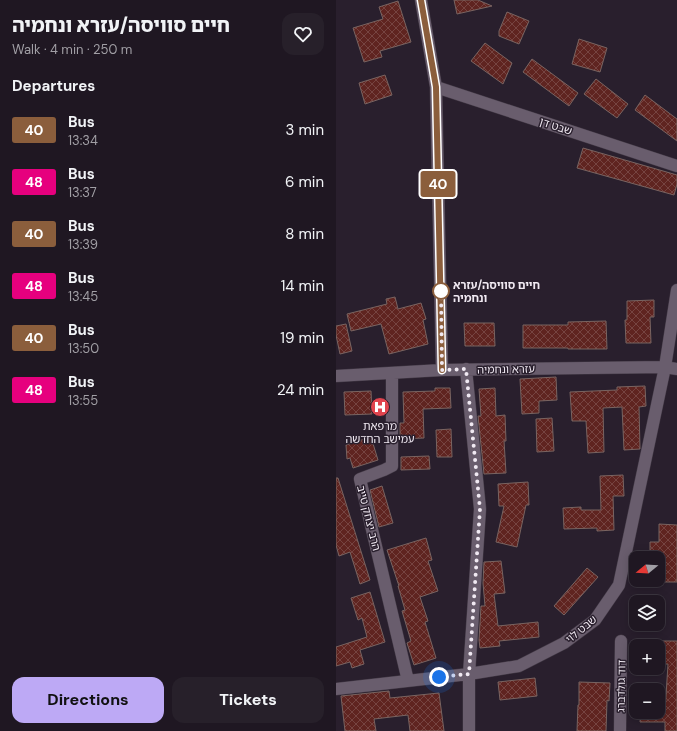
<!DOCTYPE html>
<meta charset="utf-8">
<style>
body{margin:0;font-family:"DM Sans","Noto Sans Hebrew",sans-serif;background:#27202a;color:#f1f3f6;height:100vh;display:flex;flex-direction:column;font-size:15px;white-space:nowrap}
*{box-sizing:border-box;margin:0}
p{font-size:13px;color:#a19fa5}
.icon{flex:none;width:22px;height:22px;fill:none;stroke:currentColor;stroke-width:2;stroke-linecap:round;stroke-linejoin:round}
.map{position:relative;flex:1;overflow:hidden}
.panel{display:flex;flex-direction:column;background:#1f1722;width:336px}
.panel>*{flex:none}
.badge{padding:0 8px;border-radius:3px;font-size:14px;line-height:26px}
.needle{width:26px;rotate:252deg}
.buttons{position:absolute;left:293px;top:551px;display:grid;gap:8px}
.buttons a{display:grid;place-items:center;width:36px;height:36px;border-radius:8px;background:#1f1722;box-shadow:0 2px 10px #0003,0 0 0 1px #3c3640;font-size:20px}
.you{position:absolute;width:20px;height:20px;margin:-10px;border:3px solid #fff;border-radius:50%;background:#1a73e8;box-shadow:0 0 0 6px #1a73e833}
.map>.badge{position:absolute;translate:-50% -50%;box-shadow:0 0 0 2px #fff}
h2{padding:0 12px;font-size:15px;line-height:36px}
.round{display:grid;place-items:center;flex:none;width:42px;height:42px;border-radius:12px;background:#27202a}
.head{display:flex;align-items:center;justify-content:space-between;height:68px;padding:0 12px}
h1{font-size:19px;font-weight:800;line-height:30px}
.action{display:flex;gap:8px;margin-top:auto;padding:8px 12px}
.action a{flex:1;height:46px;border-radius:12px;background:#bda9f5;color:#111;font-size:16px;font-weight:800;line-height:46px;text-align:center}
.action a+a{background:#27202a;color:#f1f3f6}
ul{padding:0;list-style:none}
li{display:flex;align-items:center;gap:12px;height:52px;padding:0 12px}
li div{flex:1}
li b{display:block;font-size:15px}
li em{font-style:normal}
li .badge{min-width:44px;font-weight:700;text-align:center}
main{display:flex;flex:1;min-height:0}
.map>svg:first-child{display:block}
.building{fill:url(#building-cross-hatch);stroke:#796461}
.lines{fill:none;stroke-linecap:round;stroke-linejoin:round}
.minor-casing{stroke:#433a46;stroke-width:13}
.minor{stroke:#695d6d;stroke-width:12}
.line-casing{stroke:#fff;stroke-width:9}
.line{stroke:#8b5e3c;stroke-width:6}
.walk{stroke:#f0e9f2;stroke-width:4;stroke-dasharray:0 7.2}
.stop-dot{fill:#fff;stroke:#8b5e3c;stroke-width:2}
.labels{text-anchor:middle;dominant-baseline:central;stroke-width:3;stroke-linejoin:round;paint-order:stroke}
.street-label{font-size:11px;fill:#f0e9f2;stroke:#291f2d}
.stop-label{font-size:11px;font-weight:bold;fill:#f0e9f2;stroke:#291f2d;text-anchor:start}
.poi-label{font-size:11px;fill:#f0e9f2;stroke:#291f2d}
</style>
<main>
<section class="panel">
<div class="head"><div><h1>חיים סוויסה/עזרא ונחמיה</h1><p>Walk · 4 min · 250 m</p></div><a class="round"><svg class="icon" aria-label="heart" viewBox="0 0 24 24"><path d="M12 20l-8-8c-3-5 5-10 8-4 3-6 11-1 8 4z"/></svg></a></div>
<h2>Departures</h2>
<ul>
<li><span class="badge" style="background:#8b5e3c;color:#fff">40</span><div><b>Bus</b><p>13:34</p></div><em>3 min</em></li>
<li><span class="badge" style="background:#e6007e;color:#fff">48</span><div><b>Bus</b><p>13:37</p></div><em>6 min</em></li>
<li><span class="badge" style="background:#8b5e3c;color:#fff">40</span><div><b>Bus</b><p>13:39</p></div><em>8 min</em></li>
<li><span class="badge" style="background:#e6007e;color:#fff">48</span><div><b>Bus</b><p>13:45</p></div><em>14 min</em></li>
<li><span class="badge" style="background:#8b5e3c;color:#fff">40</span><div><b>Bus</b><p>13:50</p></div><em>19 min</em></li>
<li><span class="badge" style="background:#e6007e;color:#fff">48</span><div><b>Bus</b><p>13:55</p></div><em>24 min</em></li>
</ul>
<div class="action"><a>Directions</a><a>Tickets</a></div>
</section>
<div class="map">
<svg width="341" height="731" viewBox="0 0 341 731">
<defs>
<pattern id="building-cross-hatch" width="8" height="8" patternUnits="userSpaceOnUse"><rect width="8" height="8" fill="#5f2420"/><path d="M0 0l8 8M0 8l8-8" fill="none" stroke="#764441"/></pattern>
</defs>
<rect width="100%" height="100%" fill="#291f2d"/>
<path class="building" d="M118,0h24l14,6 -35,8z
M62,1l13,41 -31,9 2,6 -18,5 -11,-34 30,-9 -4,-12z
M171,12l22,9 -10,23 -20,-8v-5z
M243,39l28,9 -7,24 -28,-8z
M149,43l27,20 -9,21 -32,-23z
M196,59l46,34 -9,13 -46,-34z
M49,75l7,20 -27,9 -6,-21z
M260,79l32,25 -11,14 -33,-24z
M309,95l32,24v22l-42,-31z
M247,148l94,27v9l-3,11 -97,-27z
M59,297l3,12 23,-6 5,16 -3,1 5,24 -39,10 -8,-30 -30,7 -4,-17 40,-10 -1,-5z
M318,300v17h-4l1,26h-25l-1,-23h2v-19z
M270,321l1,28h-39v-1h-45v-23h45v-3z
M128,323h30l1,23h-30z
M10,324l6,27 -12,3 -4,-19v-9z
M220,377l1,23 -18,1v12l-17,1 -2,-35z
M309,386l1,20 -7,1 1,42 -16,1 -2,-43 -19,1 1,44 -16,1 -2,-32h-14l-2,-29 47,-2v-3z
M99,388h15l1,20 -28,1 1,29 -24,1v-16h4l-1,-31 32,-1z
M159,388l1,28 9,-1 1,26h-2l2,32 -22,1 -6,-58h3l-2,-27z
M35,391l1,23 -27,1 -1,-23z
M216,418l2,33 -17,1 -1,-33z
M115,429l1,28h-15l-1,-27z
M35,437l7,23 -25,8 -3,-10 -3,1 -1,-14z
M93,456l1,13 -29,1v-13z
M287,475l1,21h-11l1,34 -17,1v-3l-33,1 -1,-21 18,-1v3h20l-1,-34z
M0,478h2l32,102 -10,4 -10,-32 -11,4 -3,-11z
M192,482l1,23h-3l-9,42 -21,-5 8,-36h-5l-1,-22z
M46,486l11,37 -14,4 -9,-37z
M323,524l18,1v57h-19v-24h-8v-16h9z
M90,538l6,22 -4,1 10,30 -18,6 8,24 -3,1 11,36 -22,7 -7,-22 4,-2 -9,-30 3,-1 -7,-24h1l-12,-36z
M165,561l4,32 -11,1 4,32 40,-4 1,15 -40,4 1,5 -20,2 -1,-8 2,-34h4l-2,-23 1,-21z
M251,568l11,9 -34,38 -10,-9z
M34,592l15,50 -25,8 4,14 -12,4 -2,-6 -14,4v-19l31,-10 -5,-19 -4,2 -7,-22z
M322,641h19v90h-12v-9h-25l1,-10h24l3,-48h-10z
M199,678l2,18 -37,4 -2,-18z
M243,682l31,1 -1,18 -2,-1 -1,31h-29l1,-26h1z
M53,691l1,7 49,-5 5,38h-34l-2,-16 -34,4 2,12h-31l-4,-35z"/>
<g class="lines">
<defs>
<path id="minor" d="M85,0l15,87 6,283
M100,87l241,79
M130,369l14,140 -11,165v57
M56,373v93l-8,4 -24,9 48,202
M0,376l106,-6 223,-3 12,2
M0,689l133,-15 50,-8 45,-23 31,-23 24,-35 46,-218 12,-77
M284,731l1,-90"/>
</defs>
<use href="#minor" class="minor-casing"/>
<use href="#minor" class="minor"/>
</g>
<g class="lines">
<defs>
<path id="line" d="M85,0l15,87 6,283"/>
</defs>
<use href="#line" class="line-casing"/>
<use href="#line" class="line"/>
<path class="walk" d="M103,677l30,-3 11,-165 -14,-140 -24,1 -1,-79"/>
</g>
<defs>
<symbol id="hospital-disc" viewBox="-11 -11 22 22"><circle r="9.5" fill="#e0444e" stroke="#291f2d"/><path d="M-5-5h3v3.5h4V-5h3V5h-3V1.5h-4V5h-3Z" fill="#fff"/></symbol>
</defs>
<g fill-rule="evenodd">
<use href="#hospital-disc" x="33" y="396" width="22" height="22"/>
</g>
<circle class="stop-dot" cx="105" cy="291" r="8"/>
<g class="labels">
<g class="street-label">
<text transform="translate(220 126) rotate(18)">שבט דן</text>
<text transform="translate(170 369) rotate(-1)">עזרא ונחמיה</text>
<text transform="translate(33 518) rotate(76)">הרב יצחק טייב</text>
<text transform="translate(245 629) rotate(-39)">שבט לוי</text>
<text transform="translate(285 686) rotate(-89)">דוד גולדברג</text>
</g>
<g class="stop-label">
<text x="117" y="285">חיים סוויסה/עזרא<tspan x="117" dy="13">ונחמיה</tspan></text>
</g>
<g class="poi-label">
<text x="44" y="426">מרפאת<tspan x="44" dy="13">עמישב החדשה</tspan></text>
</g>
</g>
</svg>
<div class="buttons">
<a><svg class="needle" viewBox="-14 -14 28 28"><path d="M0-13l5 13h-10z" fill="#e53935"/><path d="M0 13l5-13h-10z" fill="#a19fa5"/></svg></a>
<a><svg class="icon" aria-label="layers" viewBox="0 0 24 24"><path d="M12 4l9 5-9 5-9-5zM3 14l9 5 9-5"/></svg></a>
<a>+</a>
<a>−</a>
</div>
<div class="you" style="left:103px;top:677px"></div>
<b class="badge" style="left:102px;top:184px;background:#8b5e3c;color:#fff">40</b>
</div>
</main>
